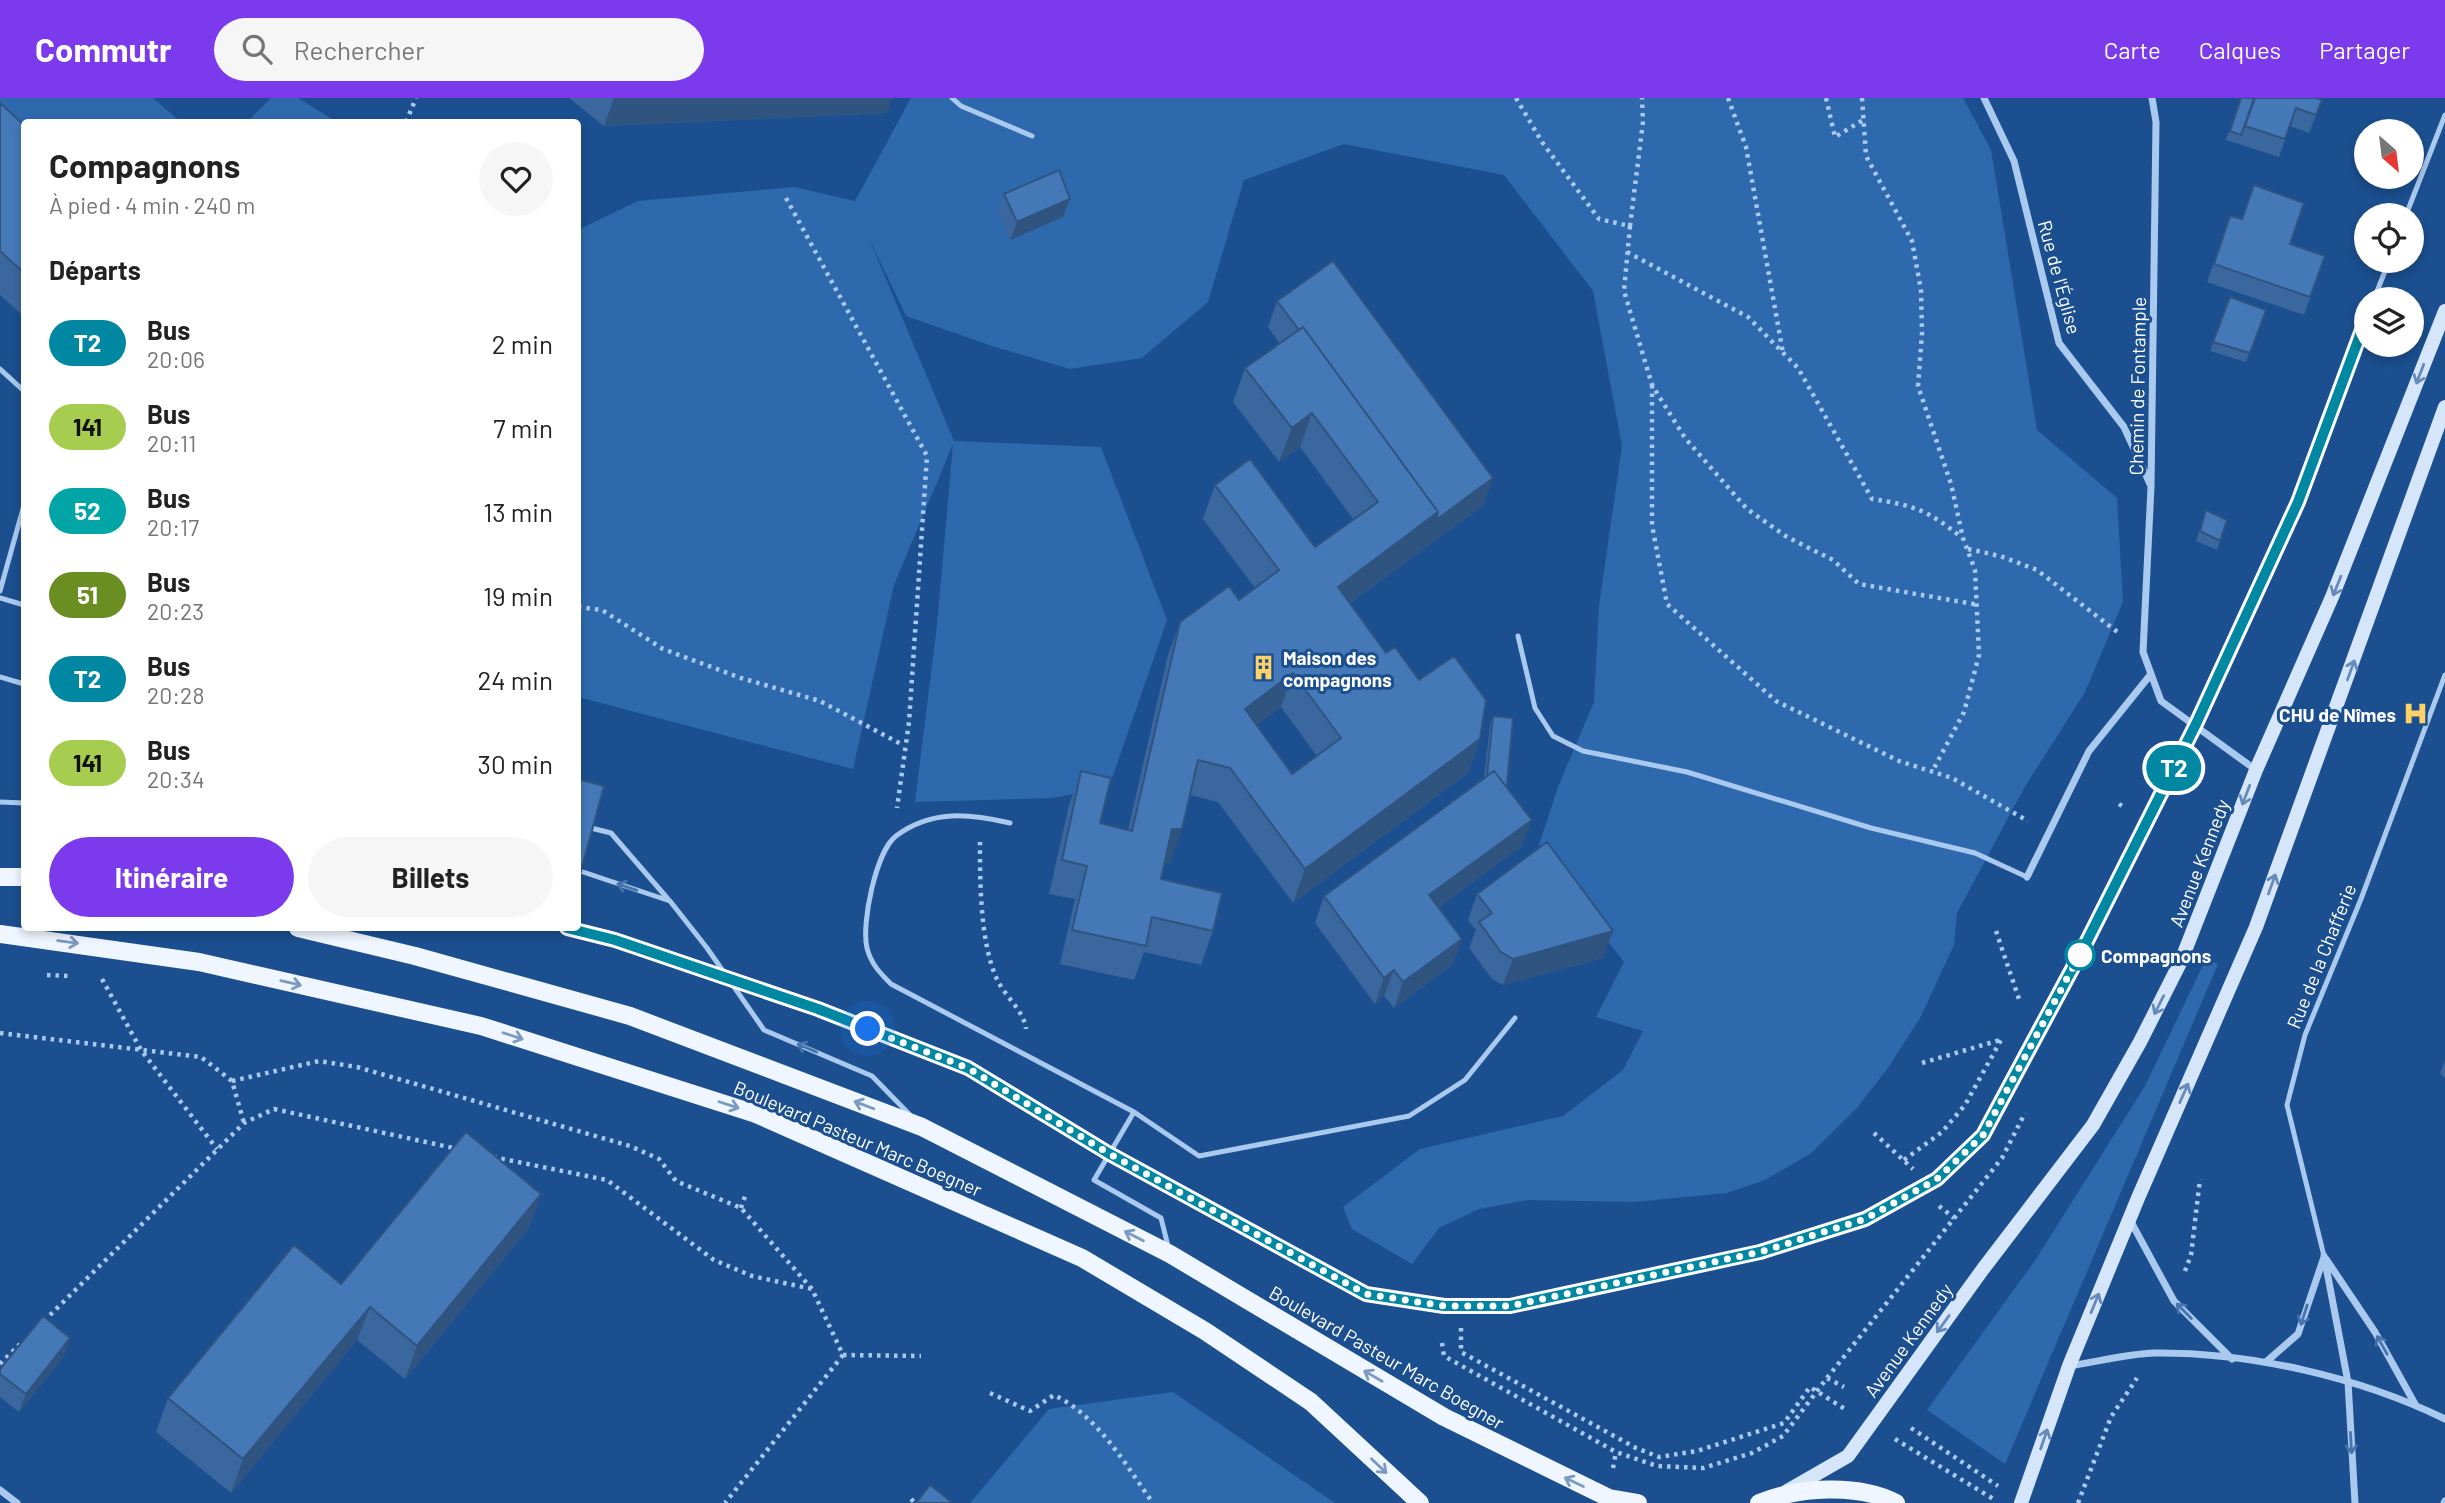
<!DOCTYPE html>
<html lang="fr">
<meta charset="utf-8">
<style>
body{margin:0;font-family:Barlow,sans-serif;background:#f6f6f6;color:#222;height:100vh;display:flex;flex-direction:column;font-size:26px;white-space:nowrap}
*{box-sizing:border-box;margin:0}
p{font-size:23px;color:#767676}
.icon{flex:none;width:38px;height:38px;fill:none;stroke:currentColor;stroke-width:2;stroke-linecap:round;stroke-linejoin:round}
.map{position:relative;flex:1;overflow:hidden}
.details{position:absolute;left:21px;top:21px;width:560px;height:812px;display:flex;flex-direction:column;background:#fff;border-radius:7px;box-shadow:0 4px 10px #0003}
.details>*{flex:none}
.badge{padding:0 14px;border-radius:23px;font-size:24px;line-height:46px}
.needle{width:46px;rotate:152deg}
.fabs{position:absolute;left:2354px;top:21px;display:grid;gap:14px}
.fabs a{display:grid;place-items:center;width:70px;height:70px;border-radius:50%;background:#fff;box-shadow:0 4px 10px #0003;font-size:35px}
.you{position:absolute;width:35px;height:35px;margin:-18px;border:5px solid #fff;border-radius:50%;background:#1a73e8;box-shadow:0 0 0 10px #1a73e833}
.map>.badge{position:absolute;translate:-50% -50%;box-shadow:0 0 0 4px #fff}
h2{padding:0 28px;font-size:26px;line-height:63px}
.round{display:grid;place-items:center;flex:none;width:74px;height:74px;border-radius:37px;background:#f6f6f6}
.summary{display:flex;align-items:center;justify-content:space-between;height:119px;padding:0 28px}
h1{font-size:33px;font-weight:700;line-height:52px}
.primary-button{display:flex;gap:14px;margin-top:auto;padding:14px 28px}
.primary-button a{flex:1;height:80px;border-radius:42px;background:#7c3aed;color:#fff;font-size:28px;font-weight:700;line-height:80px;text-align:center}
.primary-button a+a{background:#f6f6f6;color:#222}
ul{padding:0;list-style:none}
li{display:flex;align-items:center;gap:21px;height:84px;padding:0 28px}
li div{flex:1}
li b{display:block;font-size:26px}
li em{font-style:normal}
li .badge{min-width:77px;font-weight:700;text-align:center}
header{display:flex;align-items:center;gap:42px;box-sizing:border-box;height:98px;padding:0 35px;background:#7c3aed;color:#fff}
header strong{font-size:33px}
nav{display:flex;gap:38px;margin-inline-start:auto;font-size:24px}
.search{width:490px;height:63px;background:#f6f6f6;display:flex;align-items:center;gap:18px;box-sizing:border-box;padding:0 24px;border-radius:38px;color:#767676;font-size:26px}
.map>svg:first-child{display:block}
.green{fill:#2e69ad}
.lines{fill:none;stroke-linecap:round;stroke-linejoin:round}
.path{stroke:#a9c9ee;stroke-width:4.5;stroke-dasharray:3.5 5;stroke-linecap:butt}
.lane{stroke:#a9c9ee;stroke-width:5}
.street{stroke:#a9c9ee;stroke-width:7}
.secondary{stroke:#d6e6fa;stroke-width:14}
.primary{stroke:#f0f6ff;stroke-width:18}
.wall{fill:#3a679d;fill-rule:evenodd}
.shaded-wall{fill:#305480}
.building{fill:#4478b7;stroke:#305480;stroke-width:2;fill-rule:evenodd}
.oneway{stroke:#668bba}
.oneway2{stroke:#4674ac}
.oneway3{stroke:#7b9ac1}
.line-casing{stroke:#fff;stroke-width:16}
.line{stroke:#0088a3;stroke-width:10}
.walk{stroke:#fff;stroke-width:7;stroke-dasharray:0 12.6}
.stop-dot{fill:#fff;stroke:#0088a3;stroke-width:3.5}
.labels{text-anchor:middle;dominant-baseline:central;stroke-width:6;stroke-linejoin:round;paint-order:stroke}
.street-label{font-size:19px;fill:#fff;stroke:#1b4f8f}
.poi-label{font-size:19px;font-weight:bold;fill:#fff;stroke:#1b4f8f;text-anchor:start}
.stop-label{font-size:19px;font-weight:bold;fill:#fff;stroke:#1b4f8f;text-anchor:start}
</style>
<header>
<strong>Commutr</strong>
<div class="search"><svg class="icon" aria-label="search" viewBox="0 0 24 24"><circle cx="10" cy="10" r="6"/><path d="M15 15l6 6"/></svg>Rechercher</div>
<nav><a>Carte</a><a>Calques</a><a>Partager</a></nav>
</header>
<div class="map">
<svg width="2445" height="1405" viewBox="0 0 2445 1405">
<rect width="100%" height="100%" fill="#1b4f8f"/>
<path class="green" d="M0,0h153l28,24h-157v19l-24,-21z
M271,0h27l39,24h-90z
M911,0h1052l28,52 46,280 80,68 6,104 -38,90 -62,98 -66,123 -3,32 -34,73 -32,50 -32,41 -46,45 -45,26 -38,13 -93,9 -106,-2 -49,9 -40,19 -27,36 -60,-35 -9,-22 77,-58 143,-33 60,-46 20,-39 -47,-14 28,-55 -87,-111 21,-64 36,-85 5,-96 23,-160 -29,-155 -89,-116 -160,-31 -100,36 -36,122 -66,56 -72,11 -78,-23 -86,-30 -38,-80 86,205 147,6 66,173 -58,167 -56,11 -138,4 22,-177 16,-181 -59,141 -41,184 -275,-72v-467l60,-29 156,-14 61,14z
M2206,861l12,5 -213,500 -78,-54 109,-151 109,-173z
M1173,1294l162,111h-365l79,-94z"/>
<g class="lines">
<path class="path" d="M1516,0l26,44 57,77 31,7 13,-104 -1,-24
M1728,0l18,49 37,206
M1826,0l9,39 28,-17
M1862,0l4,58 46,85 9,49 1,43 -4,53 33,98 12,54 12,32 4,85 -15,57 -32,60
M406,24l10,-24
M786,100l141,258 -18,266 -12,86
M1630,128l-6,65 28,94 33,53 62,71 40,28 46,23 26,24 120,21
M1627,154l121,65 50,51 74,131c41,6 58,12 90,39
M1652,287v140l15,79 109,97 123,60 53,17 76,43
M1968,451l32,7 37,14 83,64
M578,509l24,3 61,39 78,29 79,23 83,44
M2119,706l6,4
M980,744c0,40 0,98 16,135 7,18 28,33 30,52
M1996,833l24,71
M47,877l22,1
M102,881l39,71 76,99
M0,935l201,24 31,24 12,42
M1922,965l78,-23
M232,983l87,-20 38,6 273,79 29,13 17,22 65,27 71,81 31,66 -118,148
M1874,1035l39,36
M493,1059l114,23 107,80 38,16 60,13
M1904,1062l38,-28 23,-27 36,-65
M1939,1108l15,12
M741,1110l4,-12
M2185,1173l6,-16 9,-76
M44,1223l200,-198 30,-14 184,40
M1461,1230v24l175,96 23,9 38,-6 87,-28 26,-36 38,24
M1442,1245l2,13 172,96 41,14 46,2 49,-15 31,-17 44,-58 17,9
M843,1257l78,1
M0,1266l20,-20
M1827,1280l175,-220 23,-45
M990,1295l40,18 24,-16c44,21 71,69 99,108
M1911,1330l87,58
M1895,1341l100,61
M1613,1370l3,-16
M911,1401l4,4
M2078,1405l33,-86 26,-39"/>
<path class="lane" d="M952,0l9,8 71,30
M2406,117l39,-100
M2374,201l15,-38
M0,271l24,22
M0,493l24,-86
M0,500l24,7
M1518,538l17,72 18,28 30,15 104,21 184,56 104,25 52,24
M0,579l24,7
M0,704l24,1
M1010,725c-40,-9 -78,-14 -114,13 -20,15 -35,88 -29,112 4,16 13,25 24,36l243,128 65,44 210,-40 56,-36 50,-62
M591,730l20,5 57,66
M580,773l90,30 37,47 57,82 108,46 40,41
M567,830l48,12 203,69 150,59 140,85 258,141 78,12h67l249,-54 105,-33 27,-12 45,-28 46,-44 102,-190 111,-221 102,-222 68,-183
M1134,1014l-40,68 67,38 8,32
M2324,1158l-37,-151 18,-70 56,-136 84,-224"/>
<path class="street" d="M1984,0l30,63 45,182 65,84 26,57
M2152,0l4,24 -5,365 -8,165 18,49 95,69
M2027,779l62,-126 62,-77
M2130,1122l44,81 58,58
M2324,1158l24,126 7,121
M2326,1161l49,73 40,72
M2266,1264l32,-28 26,-77
M2069,1268c28,-4 57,-12 85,-13 96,-1 205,24 291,66
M0,1392l17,13
M2444,1405l1,-2"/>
<path class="secondary" d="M1787,1393l61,-35 135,-187 110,-144 47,-83 41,-81 75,-191 76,-173 113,-286
M2021,1405l48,-137 69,-168 118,-271 189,-520"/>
<path class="primary" d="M0,779h24
M298,830l117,28 215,60 292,111 248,127 274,163 165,81 29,5
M0,836l199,28 282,64 275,88 326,144 123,73 106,71 109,101
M1759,1405c39,-16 99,-20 137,0"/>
</g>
<path class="wall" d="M569,0h323l-5,15 -283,13z
M2241,0l81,2 -13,33 -19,-7 -11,31 -53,-17z
M0,5l24,22v192l-24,-22z
M1004,96l59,23 -53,23 -12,-28z
M2230,118l12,3 48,25 35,12 -21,59 -97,-33z
M2230,199l36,13 -20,52 -36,-11z
M1277,203l207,204 -134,98 36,50 33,27 61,59 -12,34 -175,130 -75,-101 -28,-7 -20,68h-5l-4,16 52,52 -12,34 -57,-13 -10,28 -74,-16 15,-65 -26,-5 20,-89 12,-34 19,52 28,7 40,-175 12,-33 59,-22 16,-12 -52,-69 12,-34 100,62 38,-28 -53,-72 -21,15 -46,-60 12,-34 35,-24 -12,-17zM1281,609l36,49 -25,18 -36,-49z
M2206,412l21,10 -10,30 -21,-9z
M1493,618l13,71 16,59 -83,61 23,32 -10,26 -58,43 -10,-12 -9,8 -60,-81 9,-27 160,-118 6,-53z
M1477,796l126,64 -100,27 -11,-6 -23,-31 7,-18 -8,-10z
M2445,962v18l-5,-5z
M541,1096l-12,34 -124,151 -48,-39 -126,153 -75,-61 12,-34 173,-114z
M70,1240l-6,18 -45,56 -19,-15v-28z"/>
<path class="shaded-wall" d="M614,0h278l-5,15 -283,13z
M1070,101l-7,18 -53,23 7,-18z
M1312,315l-12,34 -21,15 13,-34z
M1493,380l-9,27 -158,115 12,-33 100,-75z
M1293,575l-12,34 -49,35 13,-33z
M1480,641l-12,34 -175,130 12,-34z
M1532,722l-10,26 -102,75 9,-26z
M1172,731h10l-12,34 -10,-1z
M1613,833l-10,27 -100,27 10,-26z
M1462,841l-10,26 -58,43 9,-26z
M1394,872l-10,26 -9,8 9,-26z
M541,1096l-12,34 -124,151 12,-33z
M370,1209l-13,33 -126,153 12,-34z
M70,1240l-6,18 -45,56 7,-18z"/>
<path class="building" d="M2241,0h13l-13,37 -11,-4z
M2255,0h61l6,2 -6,15 -20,-7 -11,31 -40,-13z
M0,5l24,22v148l-24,-22z
M1059,72l11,29 -53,23 -13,-28z
M2254,87l50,18 -14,41 35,12 -15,41 -96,-33 16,-48 12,3z
M1333,163l160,217 -57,42 2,-8 -135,-185 -4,3 -22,-29z
M2230,199l36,13 -16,43 -37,-11z
M1303,229l135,185 -100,75 48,66 9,-6 24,33 35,-24 32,44 -6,39 -175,130 -75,-101 -32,-8 -16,69h-10l-11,50 61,14 -9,38 -61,-14 -6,29 -74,-16 15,-64 -25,-6 19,-89 30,7 -11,45 32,8 48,-209 49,-36 10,14 40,-30 -64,-85 35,-26 65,88 63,-45 -66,-89 -20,15 -47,-60zM1293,575l48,65 -49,36 -47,-65z
M2206,412l21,10 -7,21 -20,-10z
M1493,618l20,2 -6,67h-2l-11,-14 -7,5z
M1494,673l38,49 -103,75 33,44 -59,43 -9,-12 -10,8 -60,-82z
M578,681l26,7 -26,96z
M1547,744l66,89 -100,28 -12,-7 -22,-30 13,-9 -15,-19z
M466,1034l75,62 -124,152 -47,-39 -127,152 -75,-61 126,-153 47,39z
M43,1218l27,22 -44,56 -26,-20v-5z
M930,1387l23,18h-37z"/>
<defs><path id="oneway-shaft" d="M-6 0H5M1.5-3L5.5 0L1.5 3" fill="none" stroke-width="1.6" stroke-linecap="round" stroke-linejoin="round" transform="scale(1.75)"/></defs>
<g class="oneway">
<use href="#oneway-shaft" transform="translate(2420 276) rotate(111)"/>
<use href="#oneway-shaft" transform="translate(2337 488) rotate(112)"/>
<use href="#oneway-shaft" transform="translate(2351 572) rotate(-70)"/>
<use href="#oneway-shaft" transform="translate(2246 697) rotate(111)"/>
<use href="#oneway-shaft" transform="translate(2272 786) rotate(-70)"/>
<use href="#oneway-shaft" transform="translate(2159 907) rotate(117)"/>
<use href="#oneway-shaft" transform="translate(2184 995) rotate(-66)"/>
<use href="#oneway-shaft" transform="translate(2095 1205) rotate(-68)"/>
<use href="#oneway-shaft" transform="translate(1943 1226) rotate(126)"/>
<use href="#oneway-shaft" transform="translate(2044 1341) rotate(-71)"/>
</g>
<g class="oneway2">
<use href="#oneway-shaft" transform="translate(627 789) rotate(-161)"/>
<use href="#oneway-shaft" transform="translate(807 950) rotate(-157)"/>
<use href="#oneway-shaft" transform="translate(2184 1213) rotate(-135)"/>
<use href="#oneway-shaft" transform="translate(2304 1217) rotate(108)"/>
<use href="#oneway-shaft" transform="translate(2382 1247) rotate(-119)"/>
<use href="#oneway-shaft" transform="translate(2351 1345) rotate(87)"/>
</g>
<g class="oneway3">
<use href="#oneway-shaft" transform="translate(68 844) rotate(8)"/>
<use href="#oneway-shaft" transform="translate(291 885) rotate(13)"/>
<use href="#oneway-shaft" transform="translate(513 938) rotate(18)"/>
<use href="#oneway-shaft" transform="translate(729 1007) rotate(18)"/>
<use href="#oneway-shaft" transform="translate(864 1007) rotate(-159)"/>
<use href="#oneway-shaft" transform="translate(1134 1138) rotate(-153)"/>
<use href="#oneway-shaft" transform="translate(1373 1278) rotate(-150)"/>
<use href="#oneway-shaft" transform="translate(1379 1368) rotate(44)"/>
<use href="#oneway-shaft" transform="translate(1574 1384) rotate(-154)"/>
</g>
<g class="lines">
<defs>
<path id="line" d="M567,830l48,12 203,69 150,59 140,85 258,141 78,12h66l250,-54 105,-33 72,-40 46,-44 102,-190 111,-221 102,-222 68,-183"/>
</defs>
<use href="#line" class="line-casing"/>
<use href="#line" class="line"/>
<path class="walk" d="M868,931l100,39 140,85 258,141 78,12h66l250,-54 105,-33 72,-40 46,-44 102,-190 -5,10"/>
</g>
<defs>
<symbol id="building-bare" viewBox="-9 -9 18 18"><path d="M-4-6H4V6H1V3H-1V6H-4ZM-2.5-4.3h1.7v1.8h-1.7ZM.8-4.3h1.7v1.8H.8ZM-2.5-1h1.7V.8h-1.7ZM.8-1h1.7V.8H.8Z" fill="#ffd166" stroke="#1b4f8f" stroke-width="2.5" paint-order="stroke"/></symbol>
<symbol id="hospital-bare" viewBox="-9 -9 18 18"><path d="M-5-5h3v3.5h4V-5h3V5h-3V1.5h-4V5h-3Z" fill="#ffd166" stroke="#1b4f8f" stroke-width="2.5" paint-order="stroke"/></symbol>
</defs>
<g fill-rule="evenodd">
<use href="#building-bare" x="1246" y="552" width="35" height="35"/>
<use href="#hospital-bare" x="2398" y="598" width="35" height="35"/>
</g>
<circle class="stop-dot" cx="2080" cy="857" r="14"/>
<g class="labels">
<g class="street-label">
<text transform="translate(2060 179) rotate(75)">Rue de l'Église</text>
<text transform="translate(2137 288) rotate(-89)">Chemin de Fontample</text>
<text transform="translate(2199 765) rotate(-69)">Avenue Kennedy</text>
<text transform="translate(2321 858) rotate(-68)">Rue de la Chafferie</text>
<text transform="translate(858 1040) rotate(23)">Boulevard Pasteur Marc Boegner</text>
<text transform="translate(1908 1242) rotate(-54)">Avenue Kennedy</text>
<text transform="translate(1387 1259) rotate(30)">Boulevard Pasteur Marc Boegner</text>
</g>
<g class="poi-label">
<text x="1283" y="559">Maison des<tspan x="1283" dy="22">compagnons</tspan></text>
<text x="2396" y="616" text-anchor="end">CHU de Nîmes</text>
</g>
<g class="stop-label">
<text x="2101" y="857">Compagnons</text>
</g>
</g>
</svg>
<div class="fabs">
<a><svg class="needle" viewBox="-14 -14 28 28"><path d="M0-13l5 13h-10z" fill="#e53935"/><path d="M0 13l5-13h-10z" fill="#767676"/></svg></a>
<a><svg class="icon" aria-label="locate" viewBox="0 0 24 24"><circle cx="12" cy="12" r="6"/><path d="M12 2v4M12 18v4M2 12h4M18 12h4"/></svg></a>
<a><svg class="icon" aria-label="layers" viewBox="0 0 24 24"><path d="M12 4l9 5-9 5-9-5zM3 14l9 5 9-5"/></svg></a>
</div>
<div class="you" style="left:868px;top:931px"></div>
<b class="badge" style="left:2174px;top:670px;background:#0088a3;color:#fff">T2</b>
<section class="details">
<div class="summary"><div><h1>Compagnons</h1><p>À pied · 4 min · 240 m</p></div><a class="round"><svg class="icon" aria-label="heart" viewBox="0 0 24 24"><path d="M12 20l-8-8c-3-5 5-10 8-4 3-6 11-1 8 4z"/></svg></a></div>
<h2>Départs</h2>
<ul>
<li><span class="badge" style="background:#0088a3;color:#fff">T2</span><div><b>Bus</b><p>20:06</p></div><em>2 min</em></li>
<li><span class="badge" style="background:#a7cd50;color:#111">141</span><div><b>Bus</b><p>20:11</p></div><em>7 min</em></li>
<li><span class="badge" style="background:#01a5a6;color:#fff">52</span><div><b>Bus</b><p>20:17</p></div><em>13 min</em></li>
<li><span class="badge" style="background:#6b8e23;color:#fff">51</span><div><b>Bus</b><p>20:23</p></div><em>19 min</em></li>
<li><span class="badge" style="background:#0088a3;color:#fff">T2</span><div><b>Bus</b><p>20:28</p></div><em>24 min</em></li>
<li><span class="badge" style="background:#a7cd50;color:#111">141</span><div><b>Bus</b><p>20:34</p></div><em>30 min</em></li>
</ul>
<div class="primary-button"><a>Itinéraire</a><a>Billets</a></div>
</section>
</div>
